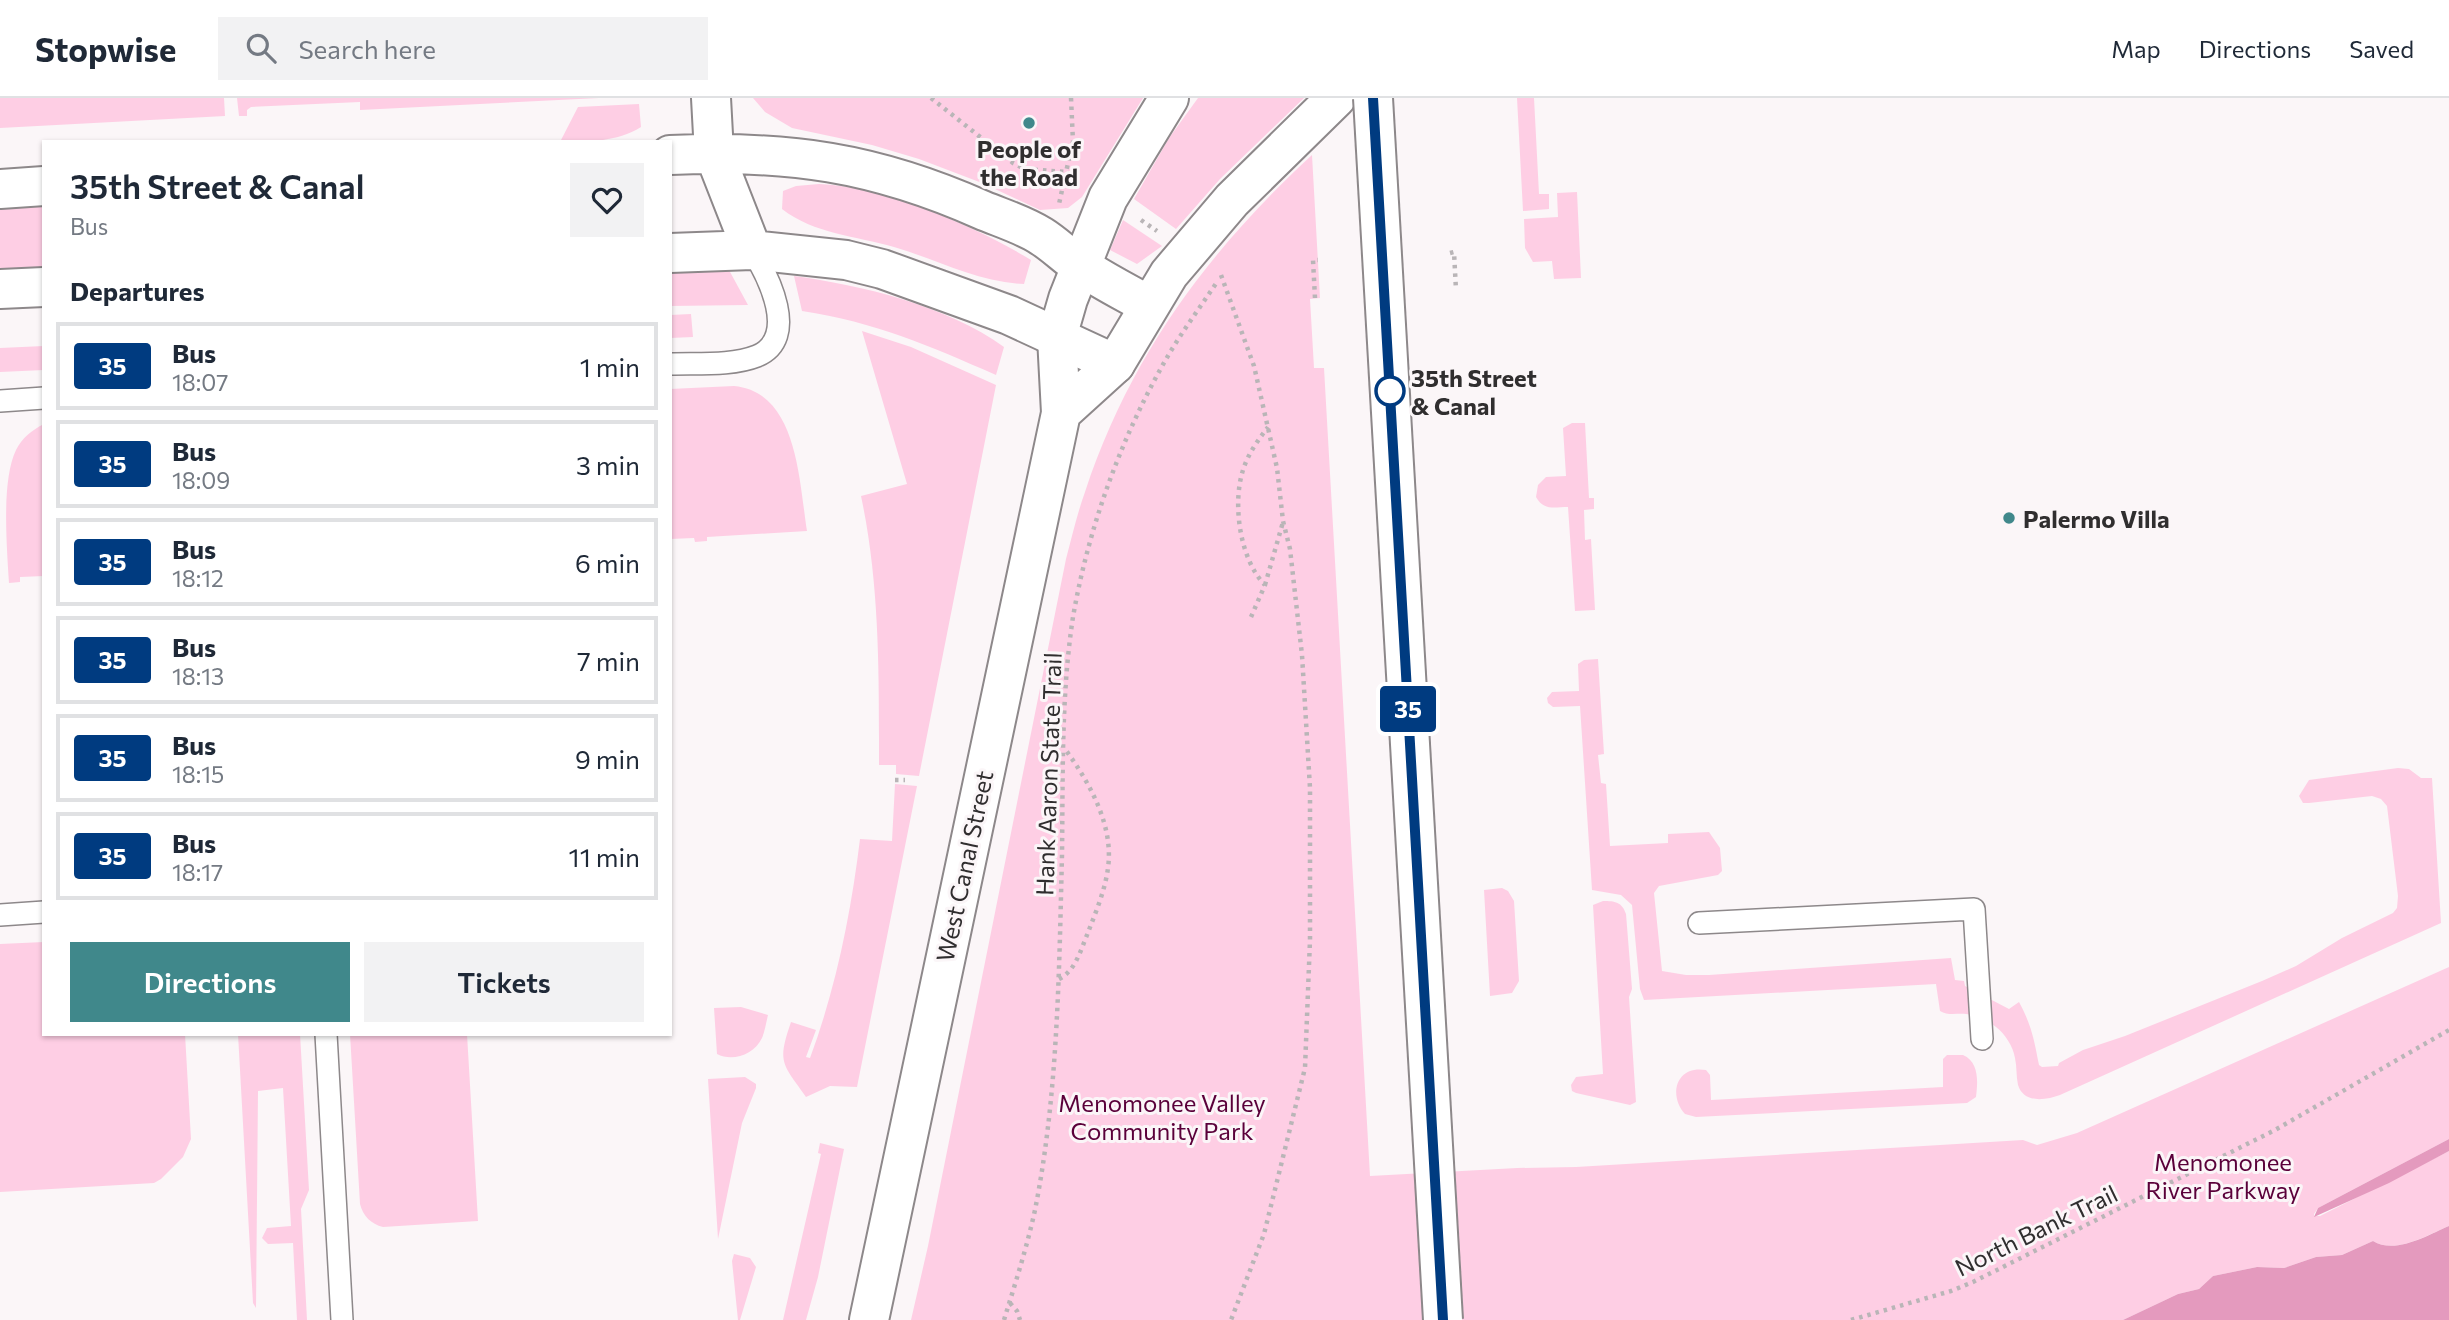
<!DOCTYPE html>
<style>
body{margin:0;font-family:Commissioner,sans-serif;background:#f2f2f3;color:#1f2937;height:100vh;display:flex;flex-direction:column;font-size:26px;white-space:nowrap}
*{box-sizing:border-box;margin:0}
p{font-size:23px;color:#747a83}
.icon{flex:none;width:38px;height:38px;fill:none;stroke:currentColor;stroke-width:2;stroke-linecap:round;stroke-linejoin:round}
.map{position:relative;flex:1;overflow:hidden}
.sheet{position:absolute;left:42px;top:42px;width:630px;height:896px;display:flex;flex-direction:column;background:#fff;border-radius:0px;box-shadow:0 2px 5px #0004}
.sheet>*{flex:none}
.badge{padding:0 14px;border-radius:5px;font-size:24px;line-height:46px}
.map>.badge{position:absolute;translate:-50% -50%;box-shadow:0 0 0 4px #fff}
h2{padding:0 28px;font-size:26px;line-height:63px}
.round{display:grid;place-items:center;flex:none;width:74px;height:74px;border-radius:0px;background:#f2f2f3}
.headline{display:flex;align-items:center;justify-content:space-between;height:119px;padding:0 28px}
h1{font-size:33px;font-weight:600;line-height:52px}
.primary-button{display:flex;gap:14px;margin-top:auto;padding:14px 28px}
.primary-button a{flex:1;height:80px;border-radius:0px;background:#40888b;color:#fff;font-size:28px;font-weight:600;line-height:80px;text-align:center}
.primary-button a+a{background:#f2f2f3;color:#1f2937}
ul{padding:0;list-style:none}
li{display:flex;align-items:center;gap:21px;height:88px;margin:0 14px 10px;padding:0 14px;border:4px solid #e0e1e3;border-radius:0px}
li div{flex:1}
li b{display:block;font-size:26px}
li em{font-style:normal}
li .badge{min-width:77px;font-weight:700;text-align:center}
header{display:flex;align-items:center;gap:42px;box-sizing:border-box;height:98px;padding:0 35px;background:#fff;border-bottom:2px solid #e0e1e3}
header strong{font-size:33px}
nav{display:flex;gap:38px;margin-inline-start:auto;font-size:24px}
.search{width:490px;height:63px;background:#f2f2f3;display:flex;align-items:center;gap:18px;box-sizing:border-box;padding:0 24px;border-radius:0px;color:#747a83;font-size:26px}
.map>svg:first-child{display:block}
.green{fill:#fecee4}
.water{fill:#e49abe}
.lines{fill:none;stroke-linecap:round;stroke-linejoin:round}
.service-casing{stroke:#8d888a;stroke-width:24}
.minor-casing{stroke:#8d888a;stroke-width:42}
.tertiary-casing{stroke:#8d888a;stroke-width:42}
.path{stroke:#b9b5b7;stroke-width:4.5;stroke-dasharray:3.5 5;stroke-linecap:butt}
.service{stroke:#fff;stroke-width:21}
.minor{stroke:#fff;stroke-width:38}
.tertiary{stroke:#fff;stroke-width:38}
.secondary-bridge-casing{stroke:#8d888a;stroke-width:42;stroke-linecap:butt}
.secondary-bridge{stroke:#fff;stroke-width:38}
.line-casing{stroke:#fff;stroke-width:16}
.line{stroke:#003b80;stroke-width:10}
.poi-dot{fill:#40888b;stroke:#fbf6f8;stroke-width:2.5}
.stop-dot{fill:#fff;stroke:#003b80;stroke-width:3.5}
.labels{text-anchor:middle;dominant-baseline:central;stroke-width:6;stroke-linejoin:round;paint-order:stroke}
.poi-label{font-size:24px;font-weight:bold;fill:#302e2f;stroke:#fbf6f8}
.stop-label{font-size:24px;font-weight:bold;fill:#302e2f;stroke:#fbf6f8;text-anchor:start}
.street-label{font-size:24px;fill:#302e2f;stroke:#fbf6f8}
.park-label{font-size:24px;fill:#5a003a;stroke:#fbf6f8}
</style>
<header>
<strong>Stopwise</strong>
<div class="search"><svg class="icon" aria-label="search" viewBox="0 0 24 24"><circle cx="10" cy="10" r="6"/><path d="M15 15l6 6"/></svg>Search here</div>
<nav><a>Map</a><a>Directions</a><a>Saved</a></nav>
</header>
<div class="map">
<svg width="2449" height="1222" viewBox="0 0 2449 1222">
<rect width="100%" height="100%" fill="#fbf6f8"/>
<path class="green" d="M0,0h224l1,18 -225,12z
M237,0h362l-239,12v-8l-109,5 -4,3v6h-8z
M753,0h390l-61,99 -14,11 -28,2 -58,-27 -63,-24 -47,-14 -80,-17 -27,-16z
M1198,0h106l-84,81 -44,50 -42,-30 35,-61z
M1517,0h17l5,96h10v15l-26,2z
M639,6l2,23c-24,15 -54,15 -81,15l18,-35z
M1312,57l8,143 -10,1 4,69h10l46,808 147,-8 59,-1 447,-27 14,5 40,-12 372,-166v172l-131,69 -4,6v2h6l129,-65v75c-22,9 -54,29 -76,15l-31,14 -26,2 -32,11 -27,-1 -44,9 -14,13 -21,5 -55,26h-1212l17,-74 138,-687c6,-22 11,-45 19,-67 45,-136 123,-241 227,-337z
M819,86c65,2 156,42 212,76l-7,24c-46,-2 -86,-24 -130,-37 -38,-11 -80,-13 -112,-38l1,-18 13,-5z
M1577,94l4,86 -27,1 -2,-18 -19,1 -8,-14 -1,-29 34,-2 -1,-24z
M44,104v68l-44,2v-68z
M1123,122l39,26 -25,18 -27,-14z
M729,172l19,35 -78,1v-34z
M794,178c67,9 154,30 210,71l-8,28c-66,-29 -121,-53 -194,-64z
M691,216l2,23 -23,1v-23z
M862,233l49,16 85,38 -77,391 -23,-2v-9h-17c0,-90 1,-180 -18,-269l46,-12z
M44,248v24l-44,2v-24z
M734,288c64,6 65,96 73,145l-100,6v4l-12,1 -1,-4 -24,1v-150z
M1572,325h13l4,75h5v11l-10,1 1,30 6,-1 4,71 -20,1 -7,-104c-14,0 -24,4 -32,-10l2,-12 8,-8 20,-1 -3,-48z
M44,326v152l-24,1v5l-11,1c-2,-35 -8,-102 7,-133 6,-12 16,-20 28,-26z
M1598,561l6,95 -6,1 3,28 5,1 4,62 58,-3v-9l41,-2 11,16 2,23 -4,4 -59,11 -5,7 8,78 24,4h23l242,-17 4,22 9,1 1,5 44,23 10,-7c13,24 15,38 20,63l3,2 16,-1 1,-3 24,-13 42,-14 137,-55 34,-15 46,-28 51,-25 4,-5 1,-12 -11,-90 -6,-7 -9,-3 -63,7h-6l-4,-7 10,-16 89,-12 11,1 12,9h11l9,145 -381,172c-14,5 -36,9 -42,-10 -2,-9 -1,-18 -3,-27 -2,-12 -10,-24 -19,-31 -8,-7 -20,-12 -30,-13 -9,-1 -18,2 -26,-3l-4,-27 -292,16 -4,-11 -8,-84 -11,-10 -29,-5 -12,-184 -27,1 -5,-4 -1,-5 5,-6 27,-1 -1,-27 6,-4z
M895,686l22,2 -60,301 -27,-1 -24,11c-24,-34 -29,-34 -15,-75l25,8 -10,27 4,1c26,-70 41,-145 50,-219l32,2z
M1502,790l6,3 6,10 5,80 -7,12 -22,3 -6,-106z
M1603,803c12,0 19,1 23,13l6,75 -3,8 7,105 -6,3 -54,-12 -4,-2 -1,-6 5,-8 27,-3 -10,-169z
M44,844v92h141l6,105 -8,18 -22,22 -7,4 -154,9v-248z
M741,909l27,8c-2,8 -3,16 -6,23 -8,17 -30,24 -45,16l-3,-46z
M238,936h62l9,156 -8,19 6,111h-10l-4,-77 -25,1 -6,-6 5,-10 24,-2 -8,-138 -25,3 -2,217 -3,-5z
M350,936h117l11,187 -95,6c-12,-3 -20,-11 -23,-23z
M1963,957c16,7 15,26 13,42l-9,6 -271,14 -11,-3c-17,-19 -9,-49 21,-44l4,5 1,25 232,-13v-28l4,-4z
M745,979l11,7v4l-14,35 -24,116 -10,-160z
M820,1045l24,6 -26,128 -12,43h-23l38,-166 -3,-1z
M734,1156l16,4 6,9 -16,53h-2l-6,-59z"/>
<path class="water" d="M2449,1041v12l-60,32 -75,34 4,-9z
M2449,1128v94h-326l55,-26 21,-5 14,-13 44,-9 27,1 32,-11 26,-2 31,-14c22,14 55,-6 76,-15z"/>
<g class="lines">
<defs>
<path id="service" d="M670,266c28,-1 62,2 87,-8 43,-18 11,-80 -5,-106
M0,303l44,-3
M0,817l44,-3
M1699,825l275,-14 8,130
M326,936l16,286"/>
<path id="minor" d="M711,0l3,55 38,97
M670,57c118,-5 204,7 312,55 19,8 42,15 59,26 13,8 25,20 38,29 22,15 46,27 69,40
M0,91l44,-3
M670,155l82,-3 94,10 36,9 127,46 106,49
M0,191l44,-2"/>
<path id="tertiary" d="M1061,315l54,-49 54,-90 63,-74 104,-102
M869,1222l192,-907 -4,-76 11,-38 40,-101 61,-100"/>
</defs>
<use href="#service" class="service-casing"/>
<use href="#minor" class="minor-casing"/>
<use href="#tertiary" class="tertiary-casing"/>
<path class="path" d="M931,0l82,65 12,6 41,3 -7,32
M1071,0l2,44 -7,30 9,5
M1141,122l16,11
M1450,155l4,-1 2,38
M1221,177l33,91 23,102 6,53 7,28 12,106 8,133v152l-5,128 -41,166 -33,86
M1315,200l-2,-38h5
M1265,487l18,-63
M1251,519l14,-32c-25,-25 -33,-81 -22,-115 5,-16 15,-30 25,-43
M895,682h10
M1059,881c16,-8 21,-27 28,-44 8,-21 18,-44 21,-67 6,-43 -19,-86 -43,-119
M1010,1205l7,8 3,9
M1004,1222c11,-36 23,-73 31,-110 23,-116 24,-236 27,-355 1,-79 -1,-160 11,-238 16,-92 49,-182 96,-263 15,-25 32,-48 48,-72
M1851,1222l100,-29 22,-9 302,-152 174,-100"/>
<use href="#service" class="service"/>
<use href="#minor" class="minor"/>
<use href="#tertiary" class="tertiary"/>
<defs>
<path id="secondary-bridge" d="M1373,0l70,1222"/>
</defs>
<use href="#secondary-bridge" class="secondary-bridge-casing"/>
<use href="#secondary-bridge" class="secondary-bridge"/>
</g>
<g class="lines">
<defs>
<path id="line" d="M1373,0l70,1222"/>
</defs>
<use href="#line" class="line-casing"/>
<use href="#line" class="line"/>
</g>
<g class="poi-dot">
<circle cx="1029" cy="25" r="7"/>
<circle cx="2009" cy="420" r="7"/>
</g>
<circle class="stop-dot" cx="1390" cy="293" r="14"/>
<g class="labels">
<g class="poi-label">
<text x="1029" y="50">People of<tspan x="1029" dy="28">the Road</tspan></text>
<text x="2023" y="420" text-anchor="start">Palermo Villa</text>
</g>
<g class="stop-label">
<text x="1411" y="279">35th Street<tspan x="1411" dy="28">&amp; Canal</tspan></text>
</g>
<g class="street-label">
<text transform="translate(1048 676) rotate(-88)">Hank Aaron State Trail</text>
<text transform="translate(964 768) rotate(-78)">West Canal Street</text>
<text transform="translate(2036 1132) rotate(-26)">North Bank Trail</text>
</g>
<g class="park-label">
<text x="1162" y="1004">Menomonee Valley<tspan x="1162" dy="28">Community Park</tspan></text>
<text x="2223" y="1063">Menomonee<tspan x="2223" dy="28">River Parkway</tspan></text>
</g>
</g>
</svg>
<b class="badge" style="left:1408px;top:611px;background:#003b80;color:#fff">35</b>
<section class="sheet">
<div class="headline"><div><h1>35th Street &amp; Canal</h1><p>Bus</p></div><a class="round"><svg class="icon" aria-label="heart" viewBox="0 0 24 24"><path d="M12 20l-8-8c-3-5 5-10 8-4 3-6 11-1 8 4z"/></svg></a></div>
<h2>Departures</h2>
<ul>
<li><span class="badge" style="background:#003b80;color:#fff">35</span><div><b>Bus</b><p>18:07</p></div><em>1 min</em></li>
<li><span class="badge" style="background:#003b80;color:#fff">35</span><div><b>Bus</b><p>18:09</p></div><em>3 min</em></li>
<li><span class="badge" style="background:#003b80;color:#fff">35</span><div><b>Bus</b><p>18:12</p></div><em>6 min</em></li>
<li><span class="badge" style="background:#003b80;color:#fff">35</span><div><b>Bus</b><p>18:13</p></div><em>7 min</em></li>
<li><span class="badge" style="background:#003b80;color:#fff">35</span><div><b>Bus</b><p>18:15</p></div><em>9 min</em></li>
<li><span class="badge" style="background:#003b80;color:#fff">35</span><div><b>Bus</b><p>18:17</p></div><em>11 min</em></li>
</ul>
<div class="primary-button"><a>Directions</a><a>Tickets</a></div>
</section>
</div>
